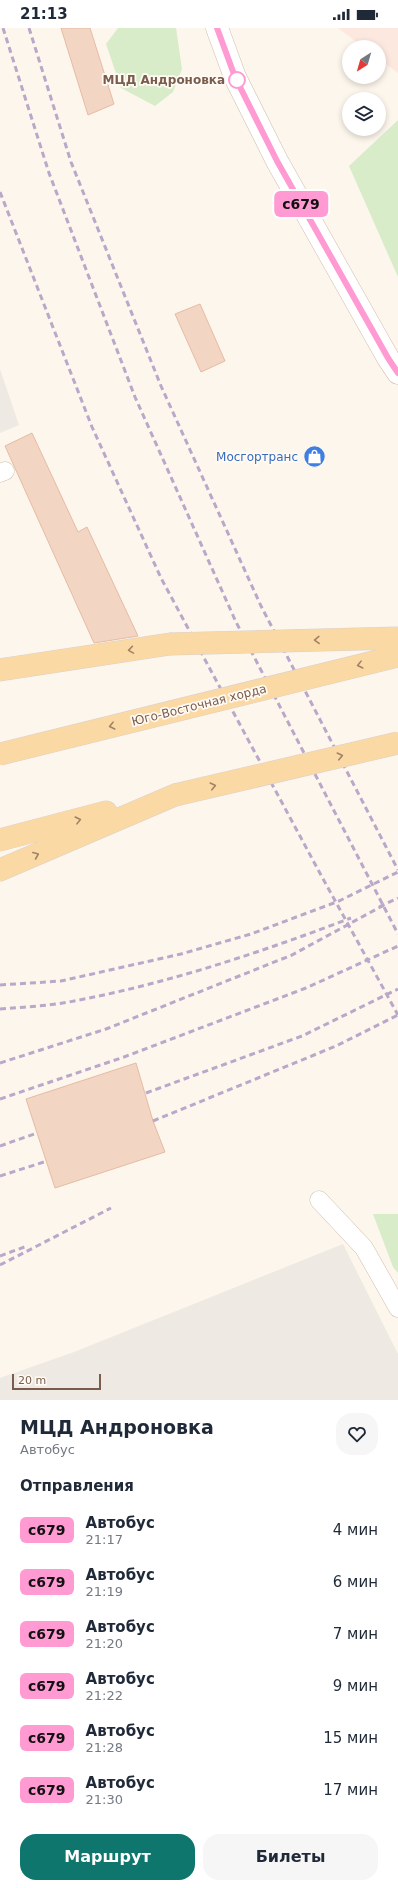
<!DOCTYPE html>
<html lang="ru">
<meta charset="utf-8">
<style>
body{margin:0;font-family:"DejaVu Sans",sans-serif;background:#f6f6f7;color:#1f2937;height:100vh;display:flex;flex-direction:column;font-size:15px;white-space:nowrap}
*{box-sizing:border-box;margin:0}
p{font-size:13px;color:#747a83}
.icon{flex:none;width:22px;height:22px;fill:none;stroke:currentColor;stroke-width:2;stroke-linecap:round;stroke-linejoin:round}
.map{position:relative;height:1372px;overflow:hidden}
.panel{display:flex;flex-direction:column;background:#fff;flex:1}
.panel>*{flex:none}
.badge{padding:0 8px;border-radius:6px;font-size:14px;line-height:26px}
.needle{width:26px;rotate:217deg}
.fabs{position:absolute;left:342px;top:12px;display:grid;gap:8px}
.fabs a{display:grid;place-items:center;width:44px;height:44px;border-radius:50%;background:#fff;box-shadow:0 2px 6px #0003;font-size:20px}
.scale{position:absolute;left:12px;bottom:10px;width:89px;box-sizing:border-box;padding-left:4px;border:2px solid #7a5c4d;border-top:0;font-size:11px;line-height:14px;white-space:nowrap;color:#7a5c4d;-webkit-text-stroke:3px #fffaf3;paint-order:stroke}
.map>.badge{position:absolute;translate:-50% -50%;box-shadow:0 0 0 2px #fff}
h2{padding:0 20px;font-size:15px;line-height:36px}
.round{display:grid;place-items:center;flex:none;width:42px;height:42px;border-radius:16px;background:#f6f6f7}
.head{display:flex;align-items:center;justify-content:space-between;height:68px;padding:0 20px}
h1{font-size:19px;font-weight:700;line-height:30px}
.button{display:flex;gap:8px;margin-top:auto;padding:8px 20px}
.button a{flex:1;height:46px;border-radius:16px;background:#0f766e;color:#fff;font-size:16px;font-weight:700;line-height:46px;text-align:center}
.button a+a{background:#f6f6f7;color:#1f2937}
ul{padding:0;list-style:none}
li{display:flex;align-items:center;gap:12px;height:52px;padding:0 20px}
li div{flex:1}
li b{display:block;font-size:15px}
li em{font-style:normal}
li .badge{min-width:44px;font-weight:700;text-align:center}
.status{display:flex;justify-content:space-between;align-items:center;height:28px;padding:0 20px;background:#fff;direction:ltr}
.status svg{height:11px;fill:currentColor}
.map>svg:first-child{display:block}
.commercial{fill:#fde8e0}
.industrial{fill:#efe9e4}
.green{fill:#d8ecc9}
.building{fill:#f3d5c3;stroke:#e6bba3}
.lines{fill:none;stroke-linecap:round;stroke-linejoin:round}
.service-casing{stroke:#d1beb0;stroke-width:19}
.tertiary-casing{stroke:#d1beb0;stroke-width:23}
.primary-casing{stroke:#dad1cd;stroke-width:23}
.service{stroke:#fff;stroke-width:18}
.tertiary{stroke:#fff;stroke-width:22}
.primary{stroke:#fbd9a5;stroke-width:22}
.rail{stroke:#b9a8c9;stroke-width:3;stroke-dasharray:6 4;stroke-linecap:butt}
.primary-bridge-casing{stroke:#dad1cd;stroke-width:23;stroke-linecap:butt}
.primary-bridge{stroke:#fbd9a5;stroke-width:22}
.oneway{stroke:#a18267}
.line-casing{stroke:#fff;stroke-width:9}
.line{stroke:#ff9ad2;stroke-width:6}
.stop-dot{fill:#fff;stroke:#ff9ad2;stroke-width:2}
.labels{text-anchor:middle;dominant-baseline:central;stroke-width:3.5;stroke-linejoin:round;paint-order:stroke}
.stop-label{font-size:12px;font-weight:bold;fill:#7a5c4d;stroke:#fffaf3;text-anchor:end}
.shop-label{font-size:12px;fill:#366cbe;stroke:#fffaf3;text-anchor:end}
.street-label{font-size:12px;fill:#7a5c4d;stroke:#fffaf3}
</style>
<div class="status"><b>21:13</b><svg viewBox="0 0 49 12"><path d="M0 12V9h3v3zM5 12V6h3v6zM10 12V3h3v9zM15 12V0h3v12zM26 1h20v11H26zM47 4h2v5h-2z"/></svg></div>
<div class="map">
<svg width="398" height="1372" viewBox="0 0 398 1372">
<rect width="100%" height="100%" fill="#fdf6ec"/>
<path class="commercial" d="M338,0h60v45l-19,-14v-12h-16z"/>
<path class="industrial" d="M0,341l19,56 -19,8z
M343,1216l55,110v46h-398v-22l74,-26z"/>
<path class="green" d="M118,0h58l6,41 -9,23 -18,14 -34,-18 -15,-44z
M398,92v157l-49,-111z
M373,1186h25v59l-5,-6z"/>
<path class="building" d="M61,0h29l24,76 -26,11z
M200,276l25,57 -24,11 -26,-58z
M32,405l46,99 9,-5 51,109 -44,7 -89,-197z
M136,1035l17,58 12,31 -110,36 -29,-89z"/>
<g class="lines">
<defs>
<path id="service" d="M0,445l5,-2
M319,1172l45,48 34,60"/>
<path id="tertiary" d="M217,0l18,49 42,84 111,197 10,15"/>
<path id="primary" d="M0,642l170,-26
M0,812l106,-28
M0,842l175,-75"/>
</defs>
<use href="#service" class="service-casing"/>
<use href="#tertiary" class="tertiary-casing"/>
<use href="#primary" class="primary-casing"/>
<use href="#service" class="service"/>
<use href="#tertiary" class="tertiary"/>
<use href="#primary" class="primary"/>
<path class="rail" d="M3,0l46,145 86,224 101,225 162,312
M29,0l42,134 90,224 100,220 137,264
M0,164l92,235 69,151 161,299 76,138
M379,879l19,-9
M0,957l61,-4 120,-27 70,-20 88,-33 59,-29
M0,981c23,-2 47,-3 69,-7 97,-18 190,-49 282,-84
M0,1035l106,-34 186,-74 92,-50
M146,1065l156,-57 96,-47
M0,1071l124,-42 182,-69 92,-42
M153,1093l183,-75 62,-31
M0,1118l37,-13
M0,1148l47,-15
M0,1228l27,-10
M0,1237l111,-57"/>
<defs>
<path id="primary-bridge" d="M170,616l228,-6
M0,726l398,-98
M175,767l223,-52"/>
</defs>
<use href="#primary-bridge" class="primary-bridge-casing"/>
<use href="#primary-bridge" class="primary-bridge"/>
</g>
<defs><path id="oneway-chevron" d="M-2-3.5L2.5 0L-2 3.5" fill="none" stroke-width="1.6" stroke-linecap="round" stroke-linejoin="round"/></defs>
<g class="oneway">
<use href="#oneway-chevron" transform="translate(317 612) rotate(178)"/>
<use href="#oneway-chevron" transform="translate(131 622) rotate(171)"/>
<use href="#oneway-chevron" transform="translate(360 637) rotate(166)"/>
<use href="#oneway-chevron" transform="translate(112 698) rotate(166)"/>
<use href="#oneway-chevron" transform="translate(340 728) rotate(-13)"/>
<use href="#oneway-chevron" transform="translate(213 758) rotate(-13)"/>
<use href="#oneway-chevron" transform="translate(78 792) rotate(-14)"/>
<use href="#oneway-chevron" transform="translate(36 827) rotate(-23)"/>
</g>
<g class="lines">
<defs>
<path id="line" d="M217,0l18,49 42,84 111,197 10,15"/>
</defs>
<use href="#line" class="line-casing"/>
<use href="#line" class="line"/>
</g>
<defs>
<symbol id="shop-disc" viewBox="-11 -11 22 22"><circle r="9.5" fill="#3f7fe0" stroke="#fffaf3"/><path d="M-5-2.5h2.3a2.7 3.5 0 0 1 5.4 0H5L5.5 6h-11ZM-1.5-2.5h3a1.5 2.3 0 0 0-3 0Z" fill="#fff"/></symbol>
</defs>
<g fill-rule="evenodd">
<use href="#shop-disc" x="302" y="416" width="25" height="25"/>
</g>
<circle class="stop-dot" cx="237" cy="52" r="8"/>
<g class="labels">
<g class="stop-label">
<text x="225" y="52">МЦД Андроновка</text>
</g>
<g class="shop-label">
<text x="298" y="429">Мосгортранс</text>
</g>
<g class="street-label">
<text transform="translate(199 677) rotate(-14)">Юго-Восточная хорда</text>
</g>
</g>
</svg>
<div class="fabs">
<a><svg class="needle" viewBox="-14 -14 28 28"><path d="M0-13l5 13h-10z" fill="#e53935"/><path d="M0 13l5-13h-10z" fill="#747a83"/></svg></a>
<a><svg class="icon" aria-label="layers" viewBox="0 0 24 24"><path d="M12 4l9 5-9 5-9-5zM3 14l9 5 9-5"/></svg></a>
</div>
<div class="scale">20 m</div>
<b class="badge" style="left:301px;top:176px;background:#ff9ad2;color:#111">с679</b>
</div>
<section class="panel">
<div class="head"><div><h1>МЦД Андроновка</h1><p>Автобус</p></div><a class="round"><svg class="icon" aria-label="heart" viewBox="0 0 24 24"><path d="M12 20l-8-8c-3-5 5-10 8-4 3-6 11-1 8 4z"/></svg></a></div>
<h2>Отправления</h2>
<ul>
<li><span class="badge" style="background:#ff9ad2;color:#111">с679</span><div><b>Автобус</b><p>21:17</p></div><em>4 мин</em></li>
<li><span class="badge" style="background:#ff9ad2;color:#111">с679</span><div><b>Автобус</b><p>21:19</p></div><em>6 мин</em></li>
<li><span class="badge" style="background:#ff9ad2;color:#111">с679</span><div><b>Автобус</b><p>21:20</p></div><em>7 мин</em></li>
<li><span class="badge" style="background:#ff9ad2;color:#111">с679</span><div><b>Автобус</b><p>21:22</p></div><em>9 мин</em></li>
<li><span class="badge" style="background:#ff9ad2;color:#111">с679</span><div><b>Автобус</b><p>21:28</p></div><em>15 мин</em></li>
<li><span class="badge" style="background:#ff9ad2;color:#111">с679</span><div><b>Автобус</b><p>21:30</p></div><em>17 мин</em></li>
</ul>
<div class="button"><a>Маршрут</a><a>Билеты</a></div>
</section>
